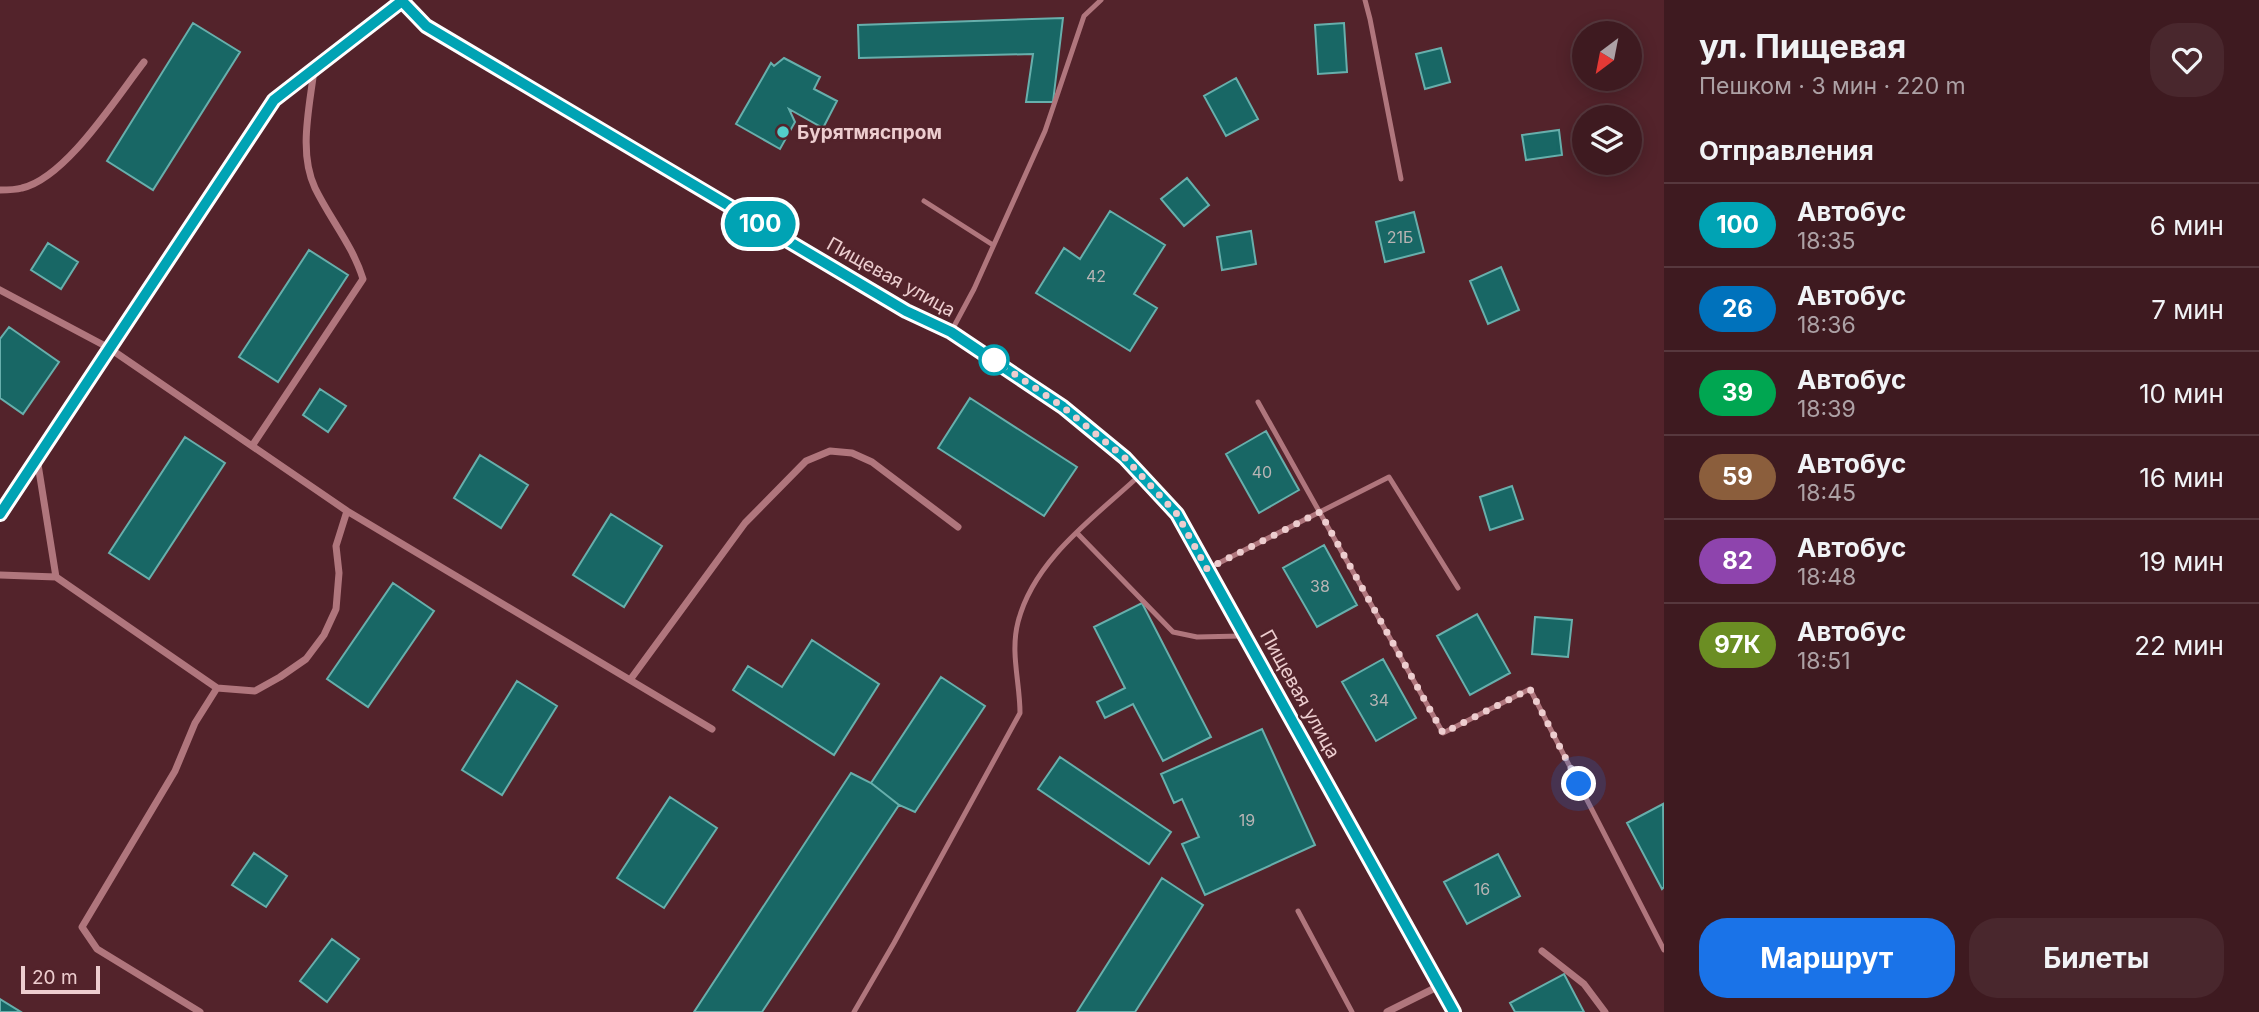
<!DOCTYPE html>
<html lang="ru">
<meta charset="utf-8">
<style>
body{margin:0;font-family:Inter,sans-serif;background:#49272d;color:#f1f3f6;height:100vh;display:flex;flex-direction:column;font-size:26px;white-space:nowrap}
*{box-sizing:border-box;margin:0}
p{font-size:23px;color:#ada1a5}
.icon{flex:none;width:38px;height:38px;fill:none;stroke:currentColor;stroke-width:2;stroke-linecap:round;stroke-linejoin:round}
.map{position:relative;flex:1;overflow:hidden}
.panel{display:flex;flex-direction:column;background:#3e1a20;width:595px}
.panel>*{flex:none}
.badge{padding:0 14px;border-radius:23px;font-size:24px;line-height:46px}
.needle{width:46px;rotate:212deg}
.tools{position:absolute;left:1572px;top:21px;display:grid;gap:14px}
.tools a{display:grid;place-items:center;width:70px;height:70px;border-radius:50%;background:#3e1a20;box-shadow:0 4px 18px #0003,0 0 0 2px #57383e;font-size:35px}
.scale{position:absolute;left:21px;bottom:18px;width:79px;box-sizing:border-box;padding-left:7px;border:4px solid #edcdcf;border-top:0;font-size:19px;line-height:24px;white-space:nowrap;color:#edcdcf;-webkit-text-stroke:5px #53232b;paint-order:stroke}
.you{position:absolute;width:35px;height:35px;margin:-18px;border:5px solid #fff;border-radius:50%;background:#1a73e8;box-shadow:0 0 0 10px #1a73e833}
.map>.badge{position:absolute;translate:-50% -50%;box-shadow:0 0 0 4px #fff}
h2{padding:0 35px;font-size:26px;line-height:63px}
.round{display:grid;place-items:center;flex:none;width:74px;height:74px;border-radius:28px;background:#49272d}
.headline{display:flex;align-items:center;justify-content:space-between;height:119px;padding:0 35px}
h1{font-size:33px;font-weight:700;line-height:52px}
.cta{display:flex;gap:14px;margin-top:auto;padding:14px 35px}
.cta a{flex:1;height:80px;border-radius:28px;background:#1a73e8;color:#fff;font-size:28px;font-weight:700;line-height:80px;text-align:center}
.cta a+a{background:#49272d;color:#f1f3f6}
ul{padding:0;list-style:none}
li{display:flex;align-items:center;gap:21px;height:84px;padding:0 35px;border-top:2px solid #57383e}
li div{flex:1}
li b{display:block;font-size:26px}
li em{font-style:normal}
li .badge{min-width:77px;font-weight:700;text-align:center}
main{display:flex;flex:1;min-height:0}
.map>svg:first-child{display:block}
.building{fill:#186765;stroke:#67afac;stroke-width:2}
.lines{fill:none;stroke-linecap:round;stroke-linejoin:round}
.service{stroke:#b0767d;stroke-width:5}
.minor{stroke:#b0767d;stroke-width:7}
.secondary{stroke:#b0767d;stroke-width:14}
.line-casing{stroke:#fff;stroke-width:16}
.line{stroke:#00a3b4;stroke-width:10}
.walk{stroke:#edcdcf;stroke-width:7;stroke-dasharray:0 12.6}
.poi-dot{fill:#53cdc9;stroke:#53232b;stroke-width:2.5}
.stop-dot{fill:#fff;stroke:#00a3b4;stroke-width:3.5}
.labels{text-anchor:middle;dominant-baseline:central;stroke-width:5;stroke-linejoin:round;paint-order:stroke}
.number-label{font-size:16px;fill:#b8b4b4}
.poi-label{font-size:19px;font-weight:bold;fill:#edcdcf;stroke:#53232b;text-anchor:start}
.street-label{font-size:19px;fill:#edcdcf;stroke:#53232b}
</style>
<main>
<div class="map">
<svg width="1664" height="1012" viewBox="0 0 1664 1012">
<rect width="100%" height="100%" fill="#53232b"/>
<path class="building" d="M1063,18l-10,84h-27l7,-48 -174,4 -1,-33z
M193,23l47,29 -87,138 -46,-29z
M1344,23l3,49 -29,2 -3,-49z
M1441,48l9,34 -25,7 -9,-35z
M784,58l36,19 -6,12 23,12 -14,27 -34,-19 6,13 -15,27 -44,-25 35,-61 3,3z
M1236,78l22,41 -32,17 -22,-40z
M1559,130l3,25 -36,5 -4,-25z
M1187,178l22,27 -25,21 -23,-27z
M1110,211l55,34 -31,49 23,14 -27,43 -94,-58 28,-45 16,11z
M1414,212l10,40 -39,10 -9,-40z
M1251,231l5,33 -34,6 -5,-33z
M48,243l30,19 -17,27 -30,-19z
M309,250l39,25 -70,107 -39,-25z
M1501,267l18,43 -31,14 -18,-43z
M9,327l50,35 -36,52 -23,-16v-59z
M320,389l26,17 -18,26 -25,-17z
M970,398l107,69 -33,49 -106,-68z
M1266,431l33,59 -40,23 -33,-59z
M185,437l40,26 -76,116 -40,-26z
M480,455l48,30 -27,43 -47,-30z
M1512,486l11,33 -33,11 -10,-33z
M611,514l51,32 -38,61 -51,-32z
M1324,545l33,60 -40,22 -34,-59z
M393,583l41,28 -66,96 -41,-28z
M1142,603l69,134 -48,24 -30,-57 -28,14 -8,-16 28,-14 -31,-61z
M1477,614l33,59 -40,22 -33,-59z
M1535,617l37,3 -4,37 -36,-3z
M812,640l67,44 -45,71 -101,-65 15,-24 34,21z
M1383,659l33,59 -40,23 -34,-59z
M941,677l44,29 -70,106 -16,-7 -28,-22z
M517,681l40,25 -55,89 -40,-25z
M1262,729l53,116 -110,50 -23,-51 17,-7 -17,-38 -8,4 -13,-29z
M1060,757l111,75 -22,32 -111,-75z
M851,773l20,10 28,22 -137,207h-68z
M670,797l47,31 -53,80 -47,-30z
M1663,804l1,83 -2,2 -35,-66z
M254,853l33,23 -21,31 -34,-22z
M1498,854l22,42 -53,28 -23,-42z
M1162,878l41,27 -68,107h-58z
M332,939l27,20 -32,43 -27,-21z
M1564,974l20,38h-69l-5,-9z
M0,999l21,13h-21z"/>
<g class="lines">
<path class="service" d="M1365,0l5,19 31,160
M924,201l69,44
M952,330l22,-41 71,-158 39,-115 17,-16
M1258,402l185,331 87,-44 134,261
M1077,533l96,99 24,5 44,-1
M1209,568l180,-91 69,111
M1298,911l54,101
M854,1012l40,-69 126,-230c0,-31 -10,-60 -2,-91 16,-63 77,-105 122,-147"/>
<path class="minor" d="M0,190c7,0 15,0 22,-2 44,-10 94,-90 122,-126
M0,290l109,58 238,163 365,218
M252,446l111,-167c-10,-33 -33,-60 -48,-91 -17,-36 -5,-82 -1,-119
M37,458l19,119
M0,514l274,-414 128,-99
M0,575l56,2 161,111
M630,680l115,-157 61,-62 24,-10 22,2 20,9 86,65
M1542,951l42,33 21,28
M200,1012l-103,-63 -15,-22 93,-156 20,-48 22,-35 38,3 25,-14 26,-18 18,-24 12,-26 3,-36 -3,-27 11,-35
M1387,1012l52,-26"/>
<path class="secondary" d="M402,0l24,26 480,285 45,21 112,75 61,51 53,56 277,498"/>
</g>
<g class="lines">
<defs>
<path id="line" d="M0,514l274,-414 128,-99 24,25 480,285 45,21 112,75 62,51 52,56 277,498"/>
</defs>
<use href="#line" class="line-casing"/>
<use href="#line" class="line"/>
<path class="walk" d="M994,360l69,47 62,51 52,56 30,55 113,-57 123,221 87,-44 49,95"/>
</g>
<circle class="poi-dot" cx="783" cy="132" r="7"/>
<circle class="stop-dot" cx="994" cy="360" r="14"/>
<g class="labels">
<g class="number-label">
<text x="1400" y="237">21Б</text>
<text x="1096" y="276">42</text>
<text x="1262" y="472">40</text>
<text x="1320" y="586">38</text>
<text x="1379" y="700">34</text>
<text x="1247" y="820">19</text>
<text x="1482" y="889">16</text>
</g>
<g class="poi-label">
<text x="797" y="132">Бурятмяспром</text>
</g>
<g class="street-label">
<text transform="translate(891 277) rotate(29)">Пищевая улица</text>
<text transform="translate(1300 694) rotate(61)">Пищевая улица</text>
</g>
</g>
</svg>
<div class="tools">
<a><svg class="needle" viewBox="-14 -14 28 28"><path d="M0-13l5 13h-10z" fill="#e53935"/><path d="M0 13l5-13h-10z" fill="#ada1a5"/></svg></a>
<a><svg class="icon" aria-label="layers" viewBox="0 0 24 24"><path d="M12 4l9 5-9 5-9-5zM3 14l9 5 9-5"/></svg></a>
</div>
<div class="scale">20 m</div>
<div class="you" style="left:1579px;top:784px"></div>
<b class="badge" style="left:760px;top:224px;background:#00a3b4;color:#fff">100</b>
</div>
<section class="panel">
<div class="headline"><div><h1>ул. Пищевая</h1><p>Пешком · 3 мин · 220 m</p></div><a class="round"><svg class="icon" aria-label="heart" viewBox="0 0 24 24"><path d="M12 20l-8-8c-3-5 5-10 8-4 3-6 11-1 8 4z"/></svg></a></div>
<h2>Отправления</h2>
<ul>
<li><span class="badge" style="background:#00a3b4;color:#fff">100</span><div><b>Автобус</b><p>18:35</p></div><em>6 мин</em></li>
<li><span class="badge" style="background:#0072bc;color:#fff">26</span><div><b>Автобус</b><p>18:36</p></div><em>7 мин</em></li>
<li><span class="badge" style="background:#00a651;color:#fff">39</span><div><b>Автобус</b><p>18:39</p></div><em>10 мин</em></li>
<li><span class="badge" style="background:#8b5e3c;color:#fff">59</span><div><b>Автобус</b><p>18:45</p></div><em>16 мин</em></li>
<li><span class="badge" style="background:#8e44ad;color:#fff">82</span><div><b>Автобус</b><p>18:48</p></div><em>19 мин</em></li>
<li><span class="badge" style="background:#6b8e23;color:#fff">97К</span><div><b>Автобус</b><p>18:51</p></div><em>22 мин</em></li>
</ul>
<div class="cta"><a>Маршрут</a><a>Билеты</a></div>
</section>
</main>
